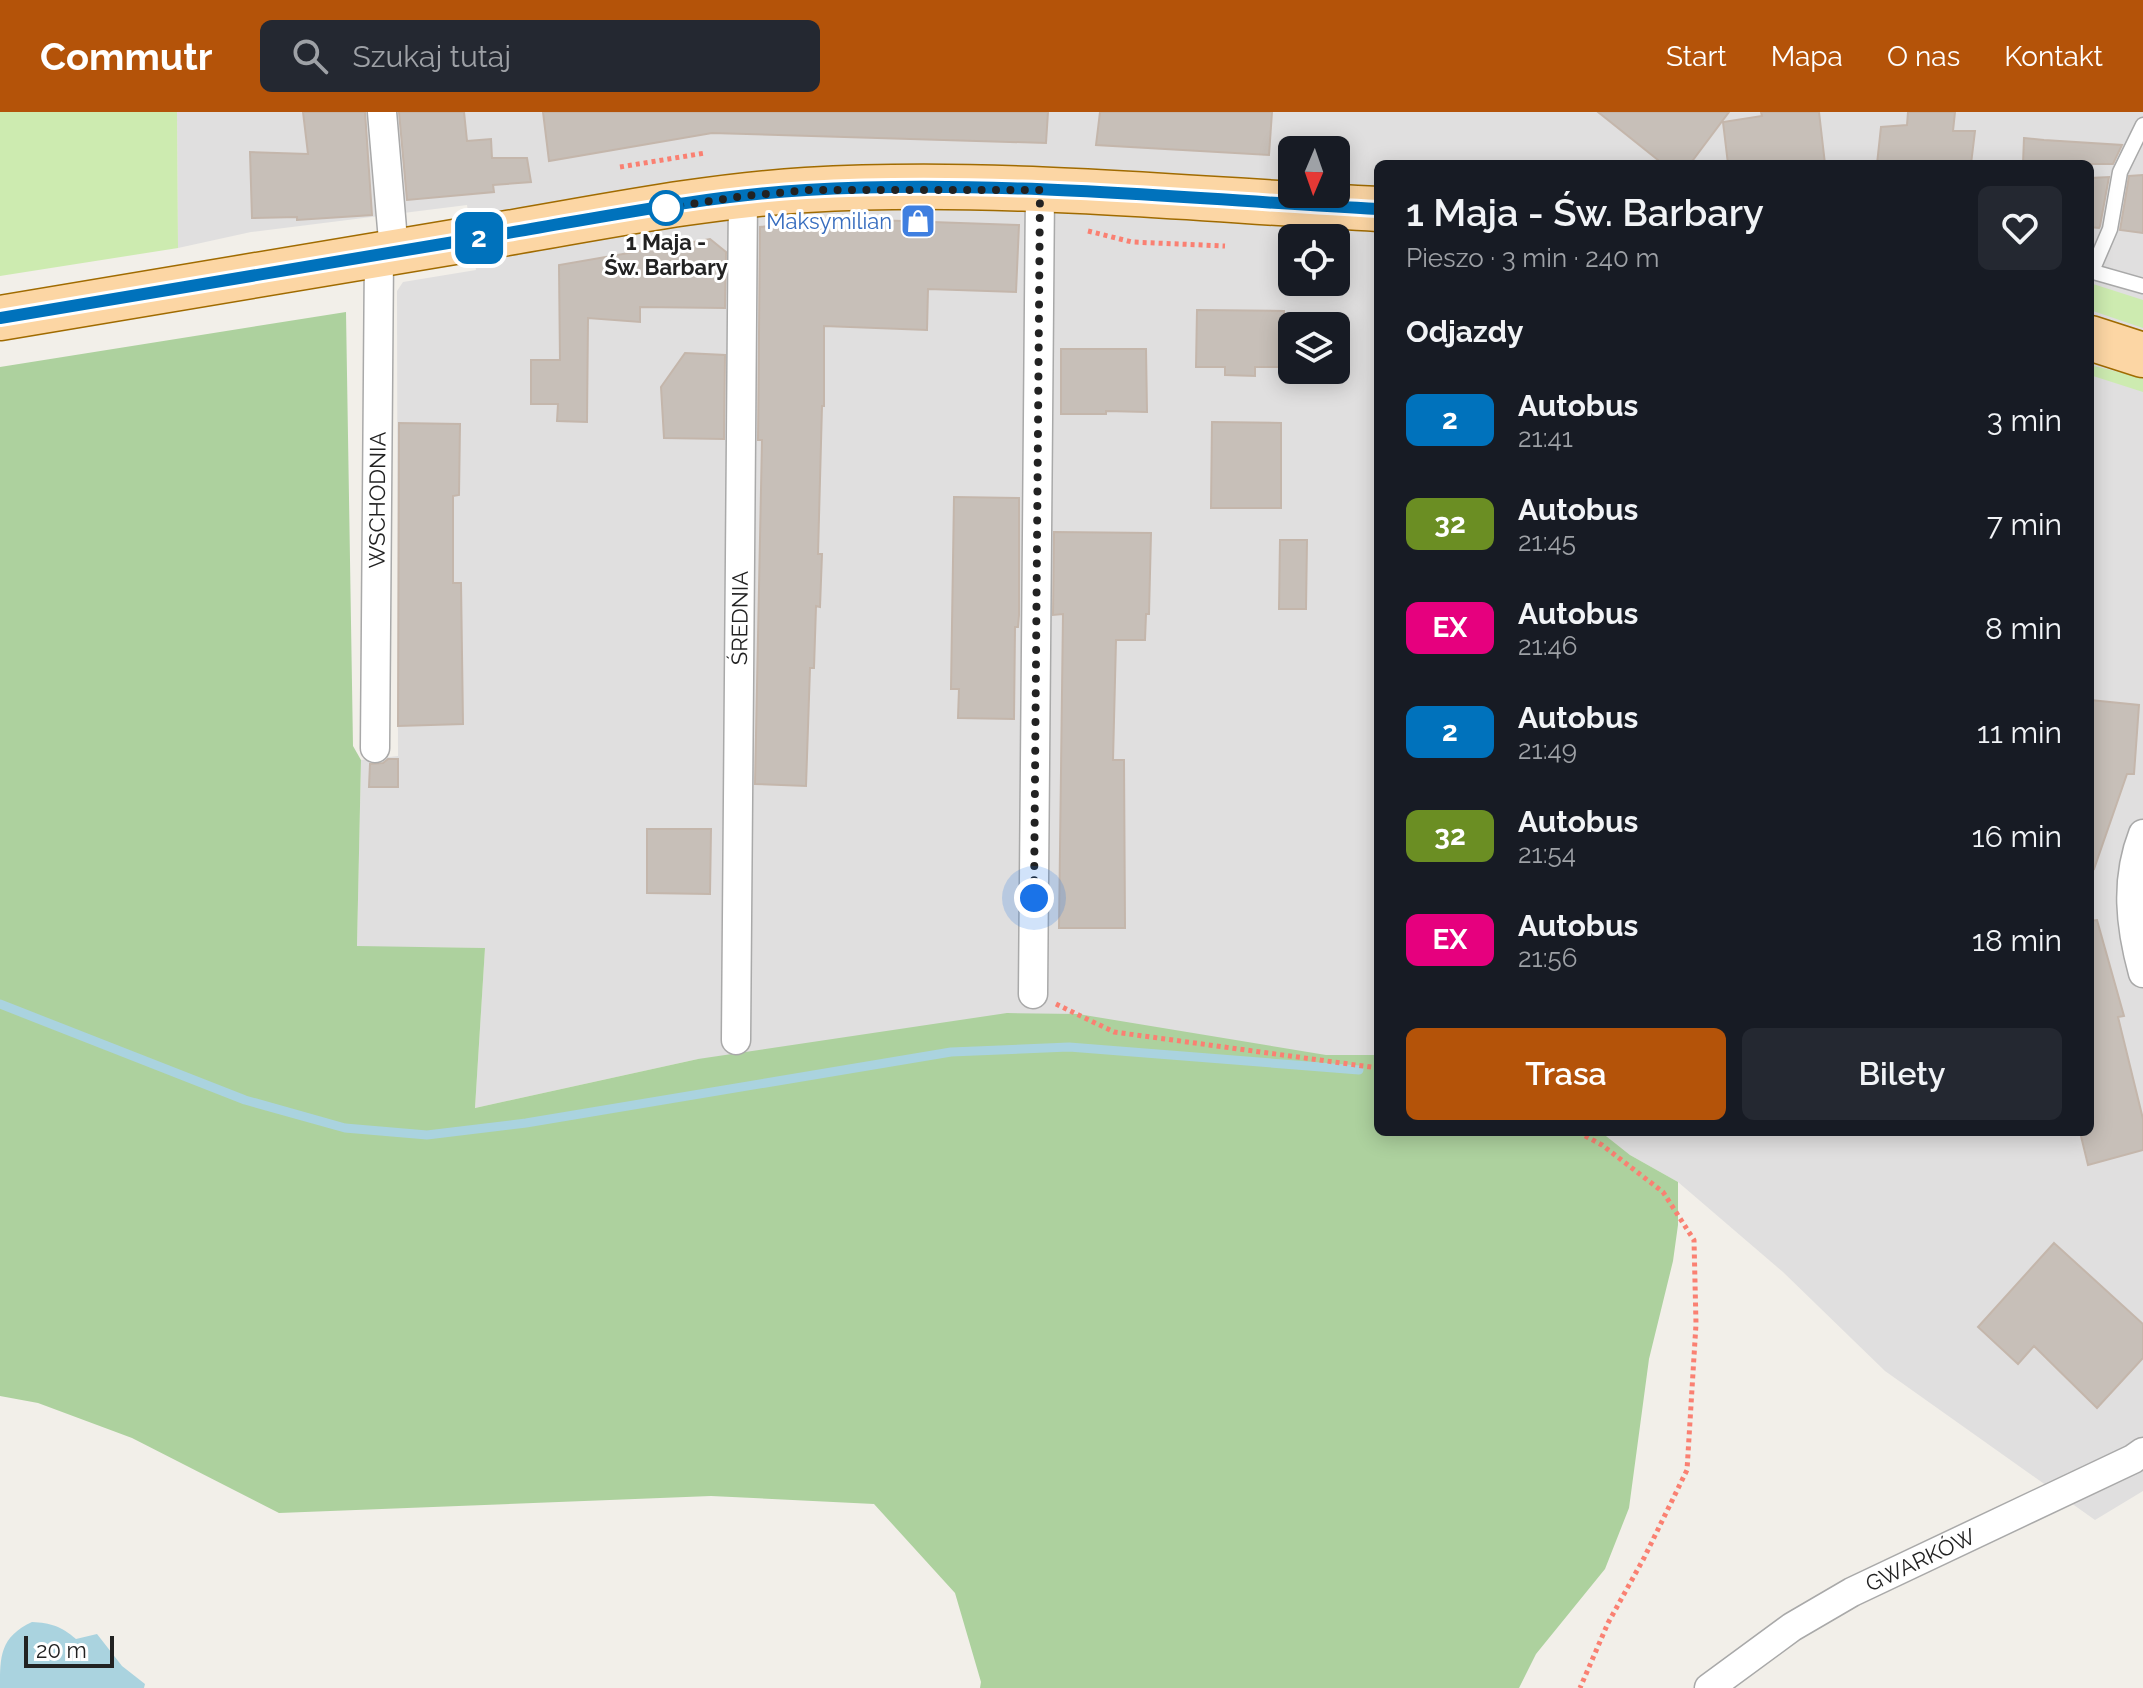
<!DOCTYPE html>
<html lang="pl">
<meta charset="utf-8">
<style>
body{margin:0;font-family:Raleway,sans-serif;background:#242831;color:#f1f3f6;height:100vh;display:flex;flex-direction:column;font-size:30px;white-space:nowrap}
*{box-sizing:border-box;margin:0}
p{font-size:26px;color:#9ea1a6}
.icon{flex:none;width:44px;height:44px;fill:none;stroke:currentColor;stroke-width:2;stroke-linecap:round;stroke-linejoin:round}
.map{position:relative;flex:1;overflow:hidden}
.panel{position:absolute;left:1374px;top:48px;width:720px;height:976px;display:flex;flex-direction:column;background:#171b24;border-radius:12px;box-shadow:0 4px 20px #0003}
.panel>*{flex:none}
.badge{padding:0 16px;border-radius:12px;font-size:28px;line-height:52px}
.needle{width:52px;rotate:182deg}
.buttons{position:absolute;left:1278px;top:24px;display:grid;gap:16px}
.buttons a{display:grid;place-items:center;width:72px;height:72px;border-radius:12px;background:#171b24;box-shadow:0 4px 20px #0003;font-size:40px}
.scale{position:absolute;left:24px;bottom:20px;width:90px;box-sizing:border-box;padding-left:8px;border:4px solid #222;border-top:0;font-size:22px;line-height:28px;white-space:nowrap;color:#222;-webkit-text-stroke:6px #fff;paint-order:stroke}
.you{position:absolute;width:40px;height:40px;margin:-20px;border:6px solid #fff;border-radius:50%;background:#1a73e8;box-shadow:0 0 0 12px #1a73e833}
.map>.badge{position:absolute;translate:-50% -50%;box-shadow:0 0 0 4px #fff}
h2{padding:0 32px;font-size:30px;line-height:72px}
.round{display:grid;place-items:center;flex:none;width:84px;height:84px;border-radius:12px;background:#242831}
.overview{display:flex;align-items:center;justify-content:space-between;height:136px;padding:0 32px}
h1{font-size:38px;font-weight:600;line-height:60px}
.action{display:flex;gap:16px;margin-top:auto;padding:16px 32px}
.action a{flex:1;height:92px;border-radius:12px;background:#b45309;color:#fff;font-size:32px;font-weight:600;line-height:92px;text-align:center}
.action a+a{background:#242831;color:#f1f3f6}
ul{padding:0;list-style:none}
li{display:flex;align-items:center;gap:24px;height:104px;padding:0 32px}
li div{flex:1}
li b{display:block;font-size:30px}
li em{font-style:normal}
li .badge{min-width:88px;font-weight:700;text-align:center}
header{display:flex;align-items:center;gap:48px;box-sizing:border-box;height:112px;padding:0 40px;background:#b45309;color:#fff}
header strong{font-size:38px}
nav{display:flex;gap:44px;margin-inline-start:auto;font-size:28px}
.search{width:560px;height:72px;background:#242831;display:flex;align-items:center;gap:20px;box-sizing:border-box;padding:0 28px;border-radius:12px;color:#9ea1a6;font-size:30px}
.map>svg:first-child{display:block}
.residential{fill:#e0dfdf;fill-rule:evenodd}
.grass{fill:#cdebb0}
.forest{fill:#add19e}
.water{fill:#aad3df}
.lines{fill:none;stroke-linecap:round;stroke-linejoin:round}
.stream{stroke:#aad3df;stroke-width:9}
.building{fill:#c7bfb8;stroke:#c4b6ab;stroke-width:2}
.service-casing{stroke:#a9a9a9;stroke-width:17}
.minor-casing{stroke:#a9a9a9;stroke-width:31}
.primary-casing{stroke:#a06b00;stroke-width:47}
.path{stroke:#fa8072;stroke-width:5;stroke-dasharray:4 4;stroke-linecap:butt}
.service{stroke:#fff;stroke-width:14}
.minor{stroke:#fff;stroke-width:28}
.primary{stroke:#fcd6a4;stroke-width:44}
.line-casing{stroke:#fff;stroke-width:18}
.line{stroke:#0072bc;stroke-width:12}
.walk{stroke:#222;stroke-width:8;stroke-dasharray:0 14.4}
.stop-dot{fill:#fff;stroke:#0072bc;stroke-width:4}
.labels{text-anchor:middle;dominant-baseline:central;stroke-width:6;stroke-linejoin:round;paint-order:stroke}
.shop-label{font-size:22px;fill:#366cbe;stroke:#fff;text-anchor:end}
.stop-label{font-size:22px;font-weight:bold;fill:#222;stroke:#fff}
.street-label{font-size:22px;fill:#222;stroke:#fff}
</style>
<header>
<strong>Commutr</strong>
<div class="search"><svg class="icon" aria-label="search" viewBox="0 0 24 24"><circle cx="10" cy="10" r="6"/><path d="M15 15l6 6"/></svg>Szukaj tutaj</div>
<nav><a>Start</a><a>Mapa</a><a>O nas</a><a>Kontakt</a></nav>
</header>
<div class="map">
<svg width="2143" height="1576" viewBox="0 0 2143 1576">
<rect width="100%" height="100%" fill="#f2efe9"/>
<path class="residential" d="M177,0h1966v1379l-48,29 -210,-149 -102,-99 -105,-90 -48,-27 -29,-23h489v-968h-712v891l-680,4 -223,49 10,-160 -128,-1 4,-187 37,-4 -1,-465 6,-9 73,-12 -9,-65 -216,27 -73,16zM1292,38h44v44h-44zM1292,126h44v44h-44zM1292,214h44v44h-44z"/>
<path class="grass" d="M0,0h177l1,136 -178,28z
M2090,171l53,17v28l-53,-18z
M2090,253l53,13v14l-53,-17z"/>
<path class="forest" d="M346,200l7,434 8,14 -4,186 128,2 -10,160 223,-49 309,-46 71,1 248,41h52v77h223l29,23 48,27v43l-5,36 -24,98 -20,149 -24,61 -69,85 -17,34h-539l1,-6 -26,-89 -81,-89 -163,-8 -432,17 -147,-75 -94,-35 -38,-7v-1029z"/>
<path class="water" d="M32,1510c19,1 29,4 44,17l21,-5 25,32 23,18 -1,4h-144c0,-32 0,-51 32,-66z"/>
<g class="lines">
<path class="stream" d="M0,892l245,96 100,28 82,7 99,-12 425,-71 118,-5 290,23"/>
</g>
<path class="building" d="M303,0h62l7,103 -75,5v-3l-45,1 -2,-66 58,2z
M399,0h65l3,29 24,-2 1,19h35l4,24 -38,3 1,7 -87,8z
M543,0h505l-2,31 -334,-10 -163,28z
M1100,0h172l-3,43 -173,-10z
M1598,0h131l-39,52h-27z
M1761,0h58l6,52h-97l-5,-42 39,-6z
M1908,0h47l-2,19h22l-4,33h-94l4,-37 26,-2z
M2024,26l20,2 78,5 -9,19h-90z
M2143,63v58l-23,-3 9,-54z
M2109,65l-9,49 -1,2 -9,-1v-49z
M845,107l174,6 -3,67 -88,-3 -1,41 -103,-4v80h-2l-4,148h4l-2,53 -4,-1 -2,62h-4l-4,118 -51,-2 7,-344h-4l2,-213z
M710,127l16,13 -1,56 -85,-1v15l-52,-4 -1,104 -30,-1 1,-17h-27v-44h29l-1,-95z
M1197,198l87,1 -1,56h-28v9l-30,-1v-8h-29z
M1061,237h85l1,63 -41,-1v3h-45z
M685,241l40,2 -1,84 -60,-1 -3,-51z
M1212,310l69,1v85h-70z
M399,311l61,1 -1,71 -6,1v87h8l2,141 -65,2z
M954,385l65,1v117l-1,12h-3l-1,92 -56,-1 1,-29h-8z
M1054,420l97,1 -2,81h-3l-1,26h-29l-3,120h11l1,168h-66l4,-314 -10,1z
M1280,428h27l-1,69h-27z
M2090,588l49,5 -5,69h-7l-33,95 -4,-1z
M388,647h10v28h-29l1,-23 13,-1z
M647,717h64l-1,65 -63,-1z
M2097,808l27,96 -6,1 25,102v31l-55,15 -8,-33h10v-211z
M2054,1131l89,81v34l-46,50 -63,-62 -16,18 -40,-37z"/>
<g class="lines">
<defs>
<path id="service" d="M2090,159l53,15
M2092,159l18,-42 10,-57 23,-47"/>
<g id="minor">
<path d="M382,0l12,140"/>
<path id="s1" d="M375,636l4,-494"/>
<path d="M2143,722c-18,46 -13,92 0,139"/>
<path d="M1033,882l7,-804"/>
<path id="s2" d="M736,928l7,-844"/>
<path id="s3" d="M1709,1576l83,-61 60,-35 281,-133 10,-7"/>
</g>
<path id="primary" d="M0,206c168,-27 335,-56 502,-84 101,-17 203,-38 304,-44 190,-11 382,9 572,19
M2090,226l53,17"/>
</defs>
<use href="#service" class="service-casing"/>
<use href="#minor" class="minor-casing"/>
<use href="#primary" class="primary-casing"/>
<path class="path" d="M620,55l85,-14
M1088,119l44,11 93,4
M1056,892l58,28 264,36
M1578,1020l24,13 61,47 31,48 2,84 -9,146 -43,88 -36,65 -28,65"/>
<use href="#service" class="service"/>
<use href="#minor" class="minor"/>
<use href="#primary" class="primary"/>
</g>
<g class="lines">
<defs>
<path id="line" d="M0,206c167,-28 335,-56 502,-84 101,-17 203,-38 304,-44 190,-11 382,9 572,19"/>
</defs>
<use href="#line" class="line-casing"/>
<use href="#line" class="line"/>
<path class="walk" d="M666,96l77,-12 66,-6h231l-6,708"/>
</g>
<defs>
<symbol id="shop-square" viewBox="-11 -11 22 22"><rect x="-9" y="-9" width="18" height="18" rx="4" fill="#3f7fe0" stroke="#fff"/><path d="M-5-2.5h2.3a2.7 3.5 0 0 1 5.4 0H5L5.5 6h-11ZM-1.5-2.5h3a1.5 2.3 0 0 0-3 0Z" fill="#fff"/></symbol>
</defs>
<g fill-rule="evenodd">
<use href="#shop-square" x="898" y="89" width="40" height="40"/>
</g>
<circle class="stop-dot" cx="666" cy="96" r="16"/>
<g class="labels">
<g class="shop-label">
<text x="892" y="109">Maksymilian</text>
</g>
<g class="stop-label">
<text x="666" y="130">1 Maja -<tspan x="666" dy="25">Św. Barbary</tspan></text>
</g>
<g class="street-label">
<text stroke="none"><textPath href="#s1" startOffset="248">WSCHODNIA</textPath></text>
<text stroke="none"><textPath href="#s2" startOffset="422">ŚREDNIA</textPath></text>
<text stroke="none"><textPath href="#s3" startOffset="248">GWARKÓW</textPath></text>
</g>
</g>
</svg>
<div class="buttons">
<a><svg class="needle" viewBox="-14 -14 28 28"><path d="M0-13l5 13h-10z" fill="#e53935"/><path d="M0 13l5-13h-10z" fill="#9ea1a6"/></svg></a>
<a><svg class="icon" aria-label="locate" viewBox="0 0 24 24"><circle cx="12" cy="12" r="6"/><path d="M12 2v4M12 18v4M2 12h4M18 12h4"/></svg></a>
<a><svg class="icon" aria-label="layers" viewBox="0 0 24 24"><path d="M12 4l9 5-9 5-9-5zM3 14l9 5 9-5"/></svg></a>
</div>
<div class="scale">20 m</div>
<div class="you" style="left:1034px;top:786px"></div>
<b class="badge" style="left:479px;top:126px;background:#0072bc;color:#fff">2</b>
<section class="panel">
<div class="overview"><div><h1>1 Maja - Św. Barbary</h1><p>Pieszo · 3 min · 240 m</p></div><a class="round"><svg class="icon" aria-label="heart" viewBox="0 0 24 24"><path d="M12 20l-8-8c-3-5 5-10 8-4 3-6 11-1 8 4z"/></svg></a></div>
<h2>Odjazdy</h2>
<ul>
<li><span class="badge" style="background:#0072bc;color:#fff">2</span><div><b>Autobus</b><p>21:41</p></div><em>3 min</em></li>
<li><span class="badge" style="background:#6b8e23;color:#fff">32</span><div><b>Autobus</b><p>21:45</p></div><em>7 min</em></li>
<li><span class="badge" style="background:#e6007e;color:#fff">EX</span><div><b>Autobus</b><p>21:46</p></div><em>8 min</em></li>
<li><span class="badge" style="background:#0072bc;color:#fff">2</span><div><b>Autobus</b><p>21:49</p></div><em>11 min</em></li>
<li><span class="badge" style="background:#6b8e23;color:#fff">32</span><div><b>Autobus</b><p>21:54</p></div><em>16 min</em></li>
<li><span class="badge" style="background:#e6007e;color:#fff">EX</span><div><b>Autobus</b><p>21:56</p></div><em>18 min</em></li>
</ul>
<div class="action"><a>Trasa</a><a>Bilety</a></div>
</section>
</div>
